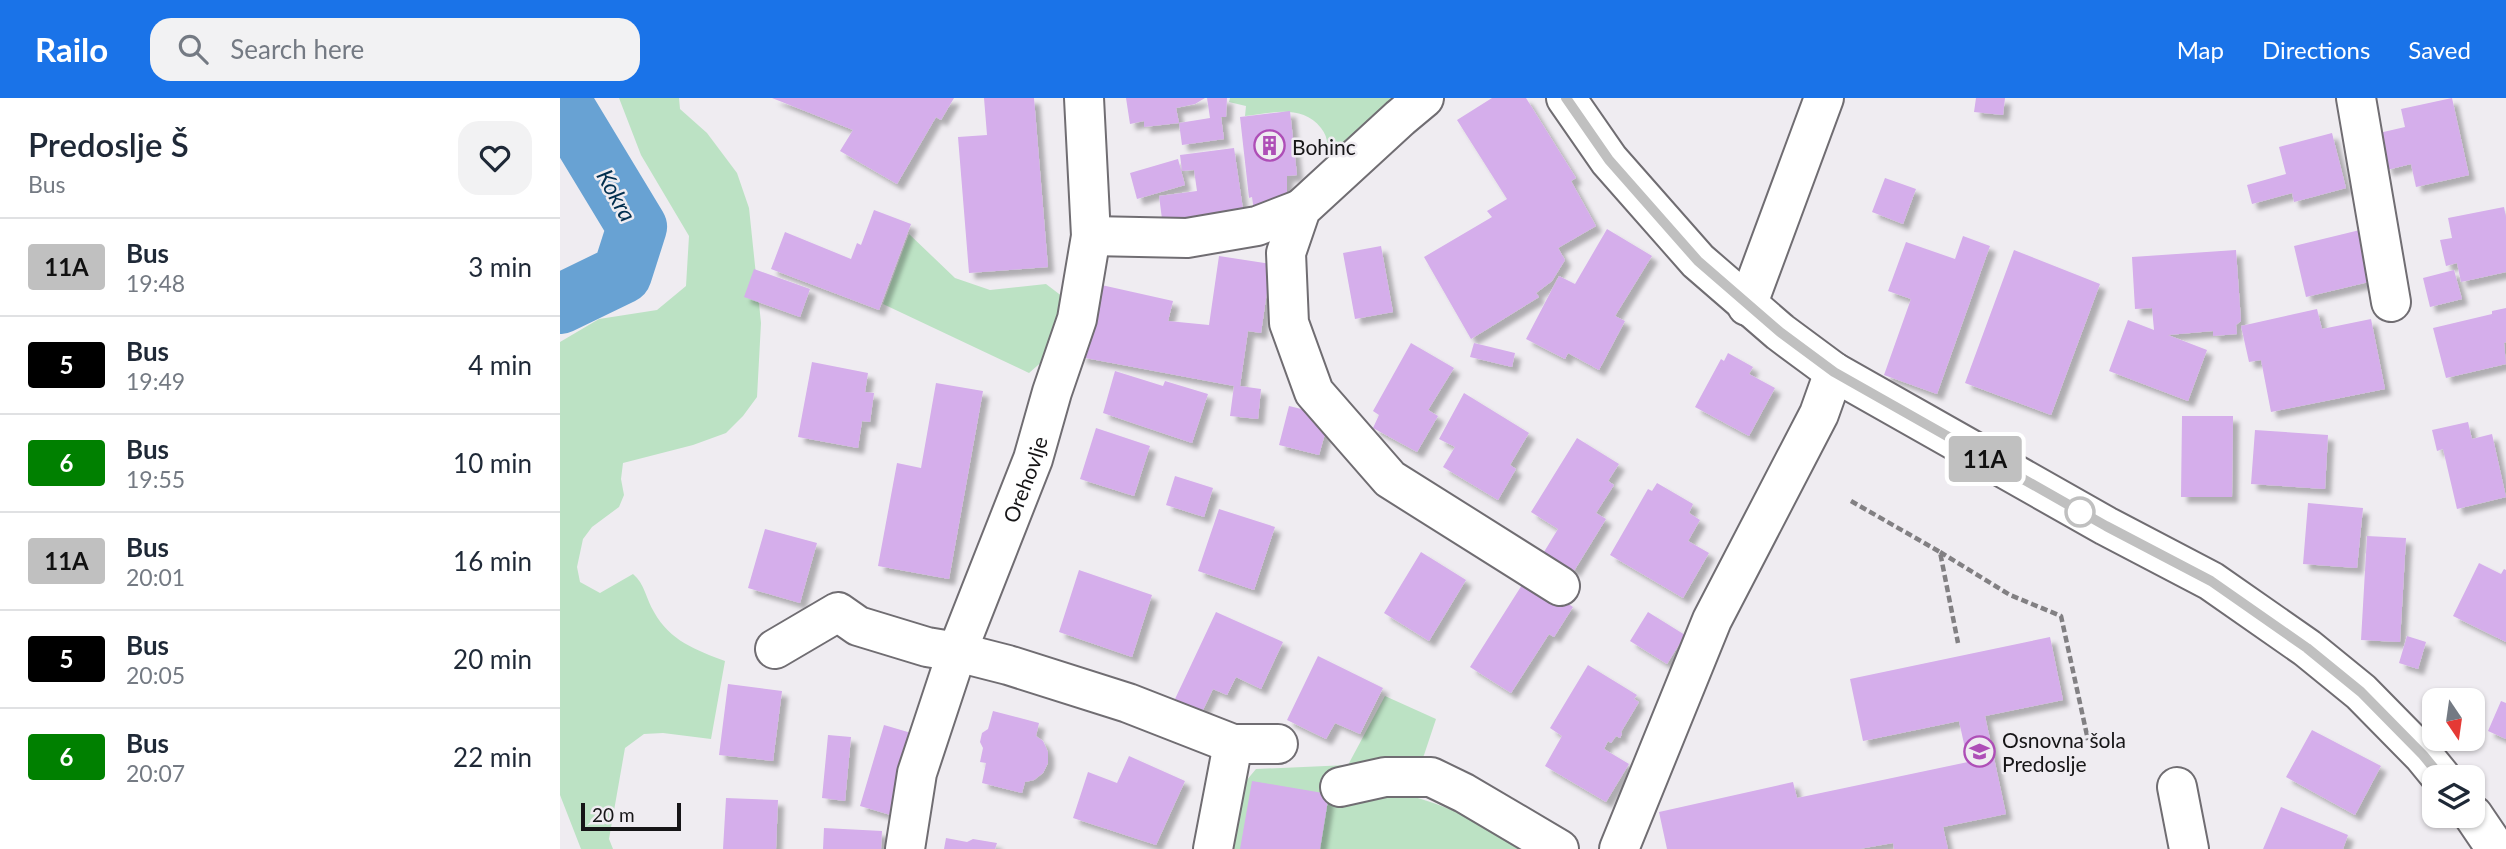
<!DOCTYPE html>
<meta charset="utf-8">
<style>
body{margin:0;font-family:Lato,sans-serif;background:#f2f2f3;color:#1f2937;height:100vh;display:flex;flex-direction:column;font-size:26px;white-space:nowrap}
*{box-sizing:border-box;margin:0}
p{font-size:23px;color:#747a83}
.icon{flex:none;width:38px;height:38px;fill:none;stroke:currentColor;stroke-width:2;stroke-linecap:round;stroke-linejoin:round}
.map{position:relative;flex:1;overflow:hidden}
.side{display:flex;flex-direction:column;background:#fff;width:560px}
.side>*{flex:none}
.badge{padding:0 14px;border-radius:5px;font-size:24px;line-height:46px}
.needle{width:46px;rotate:167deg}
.controls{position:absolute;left:1862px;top:590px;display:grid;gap:14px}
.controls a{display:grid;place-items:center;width:63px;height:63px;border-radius:14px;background:#fff;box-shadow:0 2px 5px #0004;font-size:35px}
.scale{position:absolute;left:21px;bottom:18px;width:100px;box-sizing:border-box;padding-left:7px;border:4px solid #161517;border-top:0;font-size:19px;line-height:24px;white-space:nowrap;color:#161517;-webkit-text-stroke:5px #efecf1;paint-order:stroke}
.map>.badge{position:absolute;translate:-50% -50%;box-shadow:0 0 0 4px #fff}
.round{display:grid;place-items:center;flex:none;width:74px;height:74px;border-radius:21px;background:#f2f2f3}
.head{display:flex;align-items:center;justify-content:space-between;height:119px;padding:0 28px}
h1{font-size:33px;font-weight:600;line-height:52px}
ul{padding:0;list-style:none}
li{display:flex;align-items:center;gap:21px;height:98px;padding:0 28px;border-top:2px solid #e0e1e3}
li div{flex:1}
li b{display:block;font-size:26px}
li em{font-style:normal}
li .badge{min-width:77px;font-weight:700;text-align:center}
header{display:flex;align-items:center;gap:42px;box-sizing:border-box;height:98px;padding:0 35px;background:#1a73e8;color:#fff}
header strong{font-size:33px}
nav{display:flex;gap:38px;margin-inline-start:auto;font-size:24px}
.search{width:490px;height:63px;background:#f2f2f3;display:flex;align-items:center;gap:18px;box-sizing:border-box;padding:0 24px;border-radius:21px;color:#747a83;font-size:26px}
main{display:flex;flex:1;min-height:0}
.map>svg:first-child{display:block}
.green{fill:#bce2c4}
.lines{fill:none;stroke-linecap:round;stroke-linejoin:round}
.river{stroke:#68a2d3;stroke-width:60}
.building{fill:#d5aeeb;filter:url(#shadow)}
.minor-casing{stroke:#706d72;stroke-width:42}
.path{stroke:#828083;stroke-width:4.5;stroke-dasharray:7 3.5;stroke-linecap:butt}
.minor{stroke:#fff;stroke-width:38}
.line-casing{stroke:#fff;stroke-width:16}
.line{stroke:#c0c0c0;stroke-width:10}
.stop-dot{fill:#fff;stroke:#c0c0c0;stroke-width:3.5}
.labels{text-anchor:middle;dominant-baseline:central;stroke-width:5;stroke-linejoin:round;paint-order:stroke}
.poi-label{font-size:21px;fill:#161517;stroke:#efecf1;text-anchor:start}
.street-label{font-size:21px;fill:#161517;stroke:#efecf1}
.water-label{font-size:23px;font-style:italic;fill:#002e4e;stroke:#efecf1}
</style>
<header>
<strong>Railo</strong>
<div class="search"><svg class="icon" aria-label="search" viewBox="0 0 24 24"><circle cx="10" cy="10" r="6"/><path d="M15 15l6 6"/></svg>Search here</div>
<nav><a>Map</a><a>Directions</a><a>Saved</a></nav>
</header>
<main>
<section class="side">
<div class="head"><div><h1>Predoslje Š</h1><p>Bus</p></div><a class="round"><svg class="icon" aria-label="heart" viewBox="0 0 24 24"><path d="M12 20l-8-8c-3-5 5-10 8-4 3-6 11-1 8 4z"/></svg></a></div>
<ul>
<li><span class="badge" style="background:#c0c0c0;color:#111">11A</span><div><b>Bus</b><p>19:48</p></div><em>3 min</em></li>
<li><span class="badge" style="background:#000;color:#fff">5</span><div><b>Bus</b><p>19:49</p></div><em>4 min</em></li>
<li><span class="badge" style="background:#008000;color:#fff">6</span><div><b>Bus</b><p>19:55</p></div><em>10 min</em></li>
<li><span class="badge" style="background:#c0c0c0;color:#111">11A</span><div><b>Bus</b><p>20:01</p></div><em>16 min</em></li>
<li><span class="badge" style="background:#000;color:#fff">5</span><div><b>Bus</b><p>20:05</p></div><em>20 min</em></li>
<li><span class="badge" style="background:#008000;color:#fff">6</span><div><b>Bus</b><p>20:07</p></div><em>22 min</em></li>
</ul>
</section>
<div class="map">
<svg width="1946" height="751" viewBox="0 0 1946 751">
<defs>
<filter id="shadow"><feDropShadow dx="6" dy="6" stdDeviation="2" flood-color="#0004"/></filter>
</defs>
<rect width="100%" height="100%" fill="#efecf1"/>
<path class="green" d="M59,0h60l1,11 27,24 30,40 12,35 12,115 -4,74 -14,19 -17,17 -33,12 -70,18 -2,16 3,16 -5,12 -27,20 -9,12 -6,28 3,15 20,11 33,-19c12,10 13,25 21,38 16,29 42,38 71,49l-14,78 -48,-6 -19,1 -19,14 -16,91 4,10h-32l-21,-54v-453l39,-23 58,-9 29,-24 3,-50 -48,-81z
M670,0h167l-63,56 -7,-5c1,-8 -1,-15 -6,-21 -19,-24 -50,-15 -76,-12l1,-10 -17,-4z
M349,136l46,44 35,12 56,-6 21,16 -14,52 -24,21 -146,-69z
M825,598l51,23 -12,36 -20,39c48,13 73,26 114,55h-293l11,-56 20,-24 92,-4z"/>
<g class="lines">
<path class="river" d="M0,206l62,-30 15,-47 -75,-124 -1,-5"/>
</g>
<path class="building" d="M212,0h182l-13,22 -5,-3 -39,67 -57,-33 13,-21z
M424,0h50l14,169 -79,6 -11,-136 29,-2z
M566,0h79l-10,6 -19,4 3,15 -35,4v-6l-14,3z
M647,0h20l-1,19h-5l3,22 -42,6 -3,-22 31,-5z
M932,0h34l50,80 -5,3 25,45 -38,22 7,12 -13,21 -16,12 3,4 -68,42 -47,-82 68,-40 -5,-6 20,-12 -50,-79z
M1416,0h29l-2,17 -29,-3z
M1892,0l17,77 -53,12 -5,-23 -24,6 -8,-37 26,-6 -4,-18z
M730,13l7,64 -10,1v30l-33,5 -2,-14 -3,1 -9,-81z
M1772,35l14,55 -52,14 -2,-9 -40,11 -5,-19 39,-11 -7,-27z
M674,50l11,75 -81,11 -5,-38 38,-5 -3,-21 -12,1 -2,-16z
M618,61l7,26 -48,14 -7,-26z
M1325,80l31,11 -13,35 -31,-12z
M1944,109l2,10v55l-45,10 -4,-19 -11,3 -6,-26 12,-2 -4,-20z
M314,112l37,14 -32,86 -108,-41 14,-37 66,27 6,-16 4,2z
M1047,131l45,27 -37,60 10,5 -26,49 -31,-17 -3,6 -39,-20 33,-63 16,8z
M1804,131l13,51 -71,17 -12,-51z
M1403,138l27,10 -53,148 -53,-19 27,-76 -23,-8 18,-49 49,17z
M821,148l12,66 -38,7 -12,-66z
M1454,152l86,34 -49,131 -86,-32z
M1676,152l5,71 -5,4 1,9 -24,2v-5l-45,4 39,15 -19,51 -79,-30 19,-51 26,10 -2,-22 -17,1 -3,-52z
M659,158l52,8 -10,69 -13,-2 -8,55 21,3 -3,30 -28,-3 4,-30 -154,-29 17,-73 76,17 -5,20 41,4z
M194,171l56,20 -10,28 -56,-20z
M1894,172l8,29 -32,8 -7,-29z
M1946,210v34l-2,1 2,21 -60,14 -13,-50 59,-14v-3z
M1757,211l5,20 49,-10 14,70 -114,23 -10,-52 -12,2 -8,-36z
M851,245l43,25 -26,42 10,6 -21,36 -44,-24 6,-13 -6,-4z
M914,245l41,10 -3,14 -42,-10z
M1168,255l25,14 -4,7 26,14 -26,48 -54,-29 26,-48 3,2z
M252,264l56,11 -3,19 9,1 -4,29 -8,-1 -4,27 -60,-11z
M555,273l48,15 2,-5 43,13 -16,49 -89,-30z
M376,285l47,8 -34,188 -71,-13 19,-103 24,5z
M904,295l65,40 -19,32 6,4 -18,31 -55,-33 12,-20 -16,-8z
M729,308l41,10 -11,39 -40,-10z
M1622,318h51l-1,81h-51z
M1908,324l4,17 20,-5 14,63 -49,12 -14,-60 -6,2 -5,-21z
M536,330l54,18 -16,50 -54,-17z
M1695,332l73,5 -3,54 -74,-5z
M1017,340l42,26 -11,17 6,4 -18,28 10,6 -32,52 -30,-19 14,-23 -27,-17z
M615,378l38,12 -9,29 -38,-12z
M1097,385l36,21 -4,9 11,7 -12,21 21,12 -26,45 -73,-43 38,-66 4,2z
M1748,405l55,5 -6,60 -54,-4z
M659,411l56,18 -21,63 -56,-19z
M205,431l52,14 -17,60 -52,-15z
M1807,438l39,2 -6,104 -39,-2z
M861,454l45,28 -37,61 -45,-28z
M1919,465l22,11 3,-5 2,1v72l-53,-26z
M519,472l73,25 -20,62 -73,-25z
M967,479l46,30 -19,30 -5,-3 -38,59 -41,-26z
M656,514l67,30 -22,47 -25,-12 -9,18 -14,-6 -11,23 -27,-13z
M1088,514l37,23 -18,29 -37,-23z
M1847,538l19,6 -8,27 -19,-6z
M1490,539l13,63 -78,16 21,98 -63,13 5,22h-54l-1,-6 -34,6h-192l-8,-37 134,-30 4,16 171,-36 -9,-41 -96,20 -13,-62z
M758,558l65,32 -23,46 -25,-11 -9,16 -39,-19z
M1028,567l49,30 -3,4 5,3 -18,30 1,2 -2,4 -4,-2 -5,7 -3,-2 -4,8 25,15 -23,38 -61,-36 17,-30 -12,-8z
M168,586l54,7 -9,70 -54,-6z
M1941,603l5,2v36l-18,-8z
M433,613l46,12 -3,13 7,5 5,11v11l-5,10 -9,7 -9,2 -3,11 -40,-10 4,-20 -6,-1 3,-14 -3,-6 2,-9 6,-4z
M324,627l34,10 -24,81 -34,-10z
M1752,632l69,36 -26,49 -69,-38z
M268,637l23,2 -6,64 -23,-3z
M569,658l56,25 -29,64 -83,-27 15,-46 29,11z
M692,683l77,13 -9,55h-80z
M166,700l52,2 -2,49h-53z
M1721,709l67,28 -5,14h-80z
M264,730l58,3 -1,18h-58z
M386,740l21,4 6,-3 24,4 -2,6h-51z"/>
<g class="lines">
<defs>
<g id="minor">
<path d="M864,0l-24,20 -99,91 -15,44 3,70 25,69 76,87 170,107"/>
<path d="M1006,0l43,62 89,101 82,71 54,40 272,154 105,55 96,67 54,44 62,63 18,22"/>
<path d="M1796,0l35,204"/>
<path d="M531,138l96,2 70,-12 44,-17"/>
<path d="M1187,208l77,-208"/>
<path d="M215,551l63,-37 20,14 69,21 30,5 51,13 120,38 105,41h45"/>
<path d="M780,689l45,-10h46l33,16 95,56"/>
<path d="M1617,689l12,62"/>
<path d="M1913,717l23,34"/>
<path id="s1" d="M345,751l12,-76 40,-121 76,-193 19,-67 25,-73 14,-83 -7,-138"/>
<path d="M653,751l20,-105"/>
<path d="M1059,751l93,-229 107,-206 15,-42"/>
</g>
</defs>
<use href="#minor" class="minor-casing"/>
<path class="path" d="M1291,403l89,51 18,91
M1380,454l70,43 51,21 27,124"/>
<use href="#minor" class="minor"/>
</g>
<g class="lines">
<defs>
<path id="line" d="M1006,0l43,62 89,101 82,71 54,40 272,154 105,55 96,67 54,44 62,63 18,22"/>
</defs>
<use href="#line" class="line-casing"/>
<use href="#line" class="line"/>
</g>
<defs>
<symbol id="building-ring" viewBox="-11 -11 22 22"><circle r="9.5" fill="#efecf1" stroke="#ae4eb7" stroke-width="1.5"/><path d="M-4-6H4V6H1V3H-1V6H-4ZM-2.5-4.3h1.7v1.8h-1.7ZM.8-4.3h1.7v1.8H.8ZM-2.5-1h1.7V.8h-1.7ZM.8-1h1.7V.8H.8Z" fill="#ae4eb7"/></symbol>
<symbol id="school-ring" viewBox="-11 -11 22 22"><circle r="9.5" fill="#efecf1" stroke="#ae4eb7" stroke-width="1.5"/><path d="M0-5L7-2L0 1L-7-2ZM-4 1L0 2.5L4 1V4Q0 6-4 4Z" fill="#ae4eb7"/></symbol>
</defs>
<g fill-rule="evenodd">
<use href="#building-ring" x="692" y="30" width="35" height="35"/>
<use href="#school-ring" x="1402" y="636" width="35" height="35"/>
</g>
<circle class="stop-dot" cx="1520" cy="414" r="14"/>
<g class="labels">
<g class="poi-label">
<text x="732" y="48">Bohinc</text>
<text x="1442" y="641">Osnovna šola<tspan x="1442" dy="24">Predoslje</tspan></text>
</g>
<g class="street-label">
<text stroke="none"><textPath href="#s1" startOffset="390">Orehovlje</textPath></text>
</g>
<g class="water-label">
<text transform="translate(57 97) rotate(61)">Kokra</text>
</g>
</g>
</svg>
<div class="controls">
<a><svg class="needle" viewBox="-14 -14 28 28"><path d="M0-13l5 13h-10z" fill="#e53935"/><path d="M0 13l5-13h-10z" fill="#747a83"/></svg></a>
<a><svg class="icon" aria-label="layers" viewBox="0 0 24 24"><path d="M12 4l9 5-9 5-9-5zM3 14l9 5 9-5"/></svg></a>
</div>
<div class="scale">20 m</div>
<b class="badge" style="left:1425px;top:361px;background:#c0c0c0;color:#111">11A</b>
</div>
</main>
